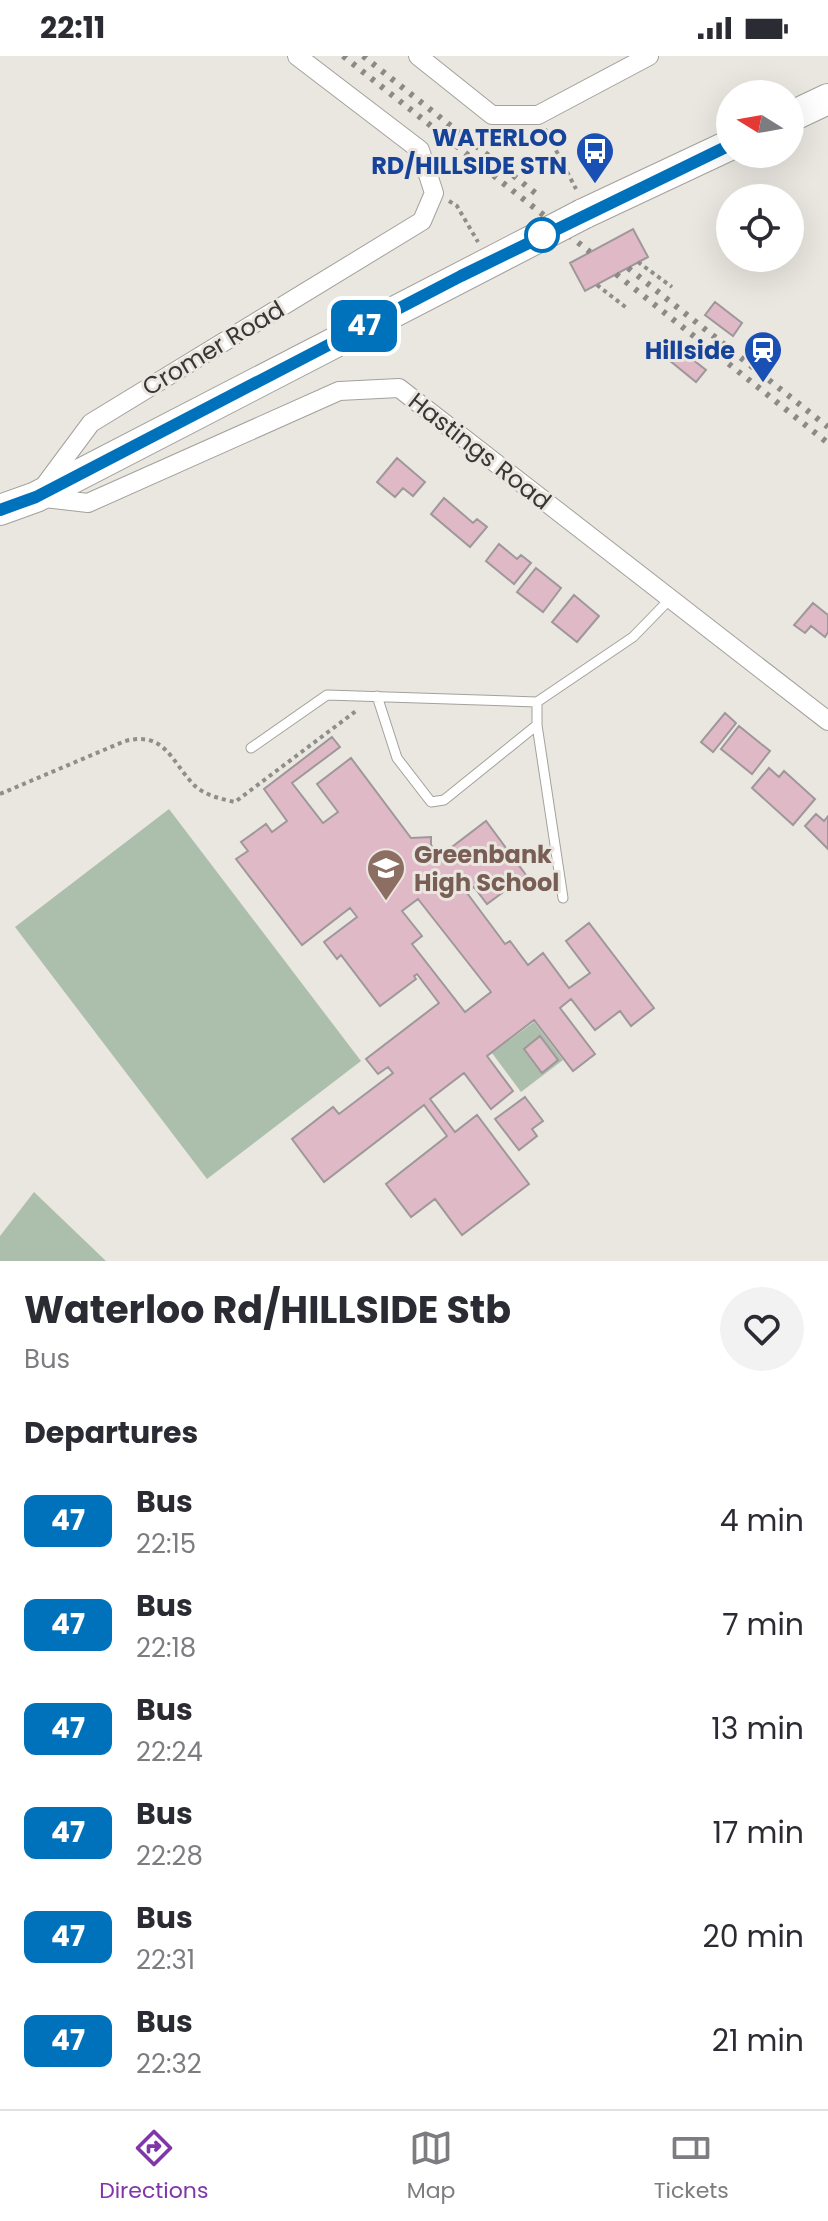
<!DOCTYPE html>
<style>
body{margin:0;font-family:Poppins,sans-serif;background:#f2f2f3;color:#2b2b33;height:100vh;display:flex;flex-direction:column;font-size:30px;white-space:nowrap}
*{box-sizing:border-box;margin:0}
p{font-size:26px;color:#7c7c81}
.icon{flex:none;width:44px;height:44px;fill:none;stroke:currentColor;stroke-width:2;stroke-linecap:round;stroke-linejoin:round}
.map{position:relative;height:1205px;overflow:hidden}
.side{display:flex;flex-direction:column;background:#fff;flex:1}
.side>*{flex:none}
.badge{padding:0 16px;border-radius:12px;font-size:28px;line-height:52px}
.needle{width:52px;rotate:281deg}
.tools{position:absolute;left:716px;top:24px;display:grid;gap:16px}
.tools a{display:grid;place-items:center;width:88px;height:88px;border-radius:50%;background:#fff;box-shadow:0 8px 32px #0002;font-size:40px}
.map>.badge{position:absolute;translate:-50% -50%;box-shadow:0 0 0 4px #fff}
h2{padding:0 24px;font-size:30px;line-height:72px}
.round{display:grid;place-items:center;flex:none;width:84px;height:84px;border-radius:42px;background:#f2f2f3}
.overview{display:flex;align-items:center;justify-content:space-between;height:136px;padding:0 24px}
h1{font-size:38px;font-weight:700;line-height:60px}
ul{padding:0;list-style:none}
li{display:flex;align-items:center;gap:24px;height:104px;padding:0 24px}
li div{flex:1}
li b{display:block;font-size:30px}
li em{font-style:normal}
li .badge{min-width:88px;font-weight:700;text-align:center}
.status{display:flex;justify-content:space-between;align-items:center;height:56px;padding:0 40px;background:#fff;direction:ltr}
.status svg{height:22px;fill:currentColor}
.tab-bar{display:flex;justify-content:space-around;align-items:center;height:112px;border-top:2px solid #e1e1e2;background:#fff;font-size:22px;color:#7c7c81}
.tab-bar a{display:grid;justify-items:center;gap:4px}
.tab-bar .on{color:#8036a8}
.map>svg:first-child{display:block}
.green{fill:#acbfac}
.building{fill:#e0b9c7;stroke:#9e989a;stroke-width:2;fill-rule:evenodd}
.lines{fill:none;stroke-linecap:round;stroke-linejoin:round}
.service-casing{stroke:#a4a19c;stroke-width:11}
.minor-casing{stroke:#a4a19c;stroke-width:20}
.trunk-casing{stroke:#a4a19c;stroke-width:32}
.path{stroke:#908e8a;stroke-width:4;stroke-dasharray:4 4;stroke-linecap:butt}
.service{stroke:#fff;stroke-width:9}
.minor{stroke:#fff;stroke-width:18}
.trunk{stroke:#fff;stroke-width:30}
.rail{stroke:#8c8a86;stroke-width:6;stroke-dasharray:4 8;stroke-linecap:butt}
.trunk-bridge-casing{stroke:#a4a19c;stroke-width:32;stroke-linecap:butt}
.trunk-bridge{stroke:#fff;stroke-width:30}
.line-casing{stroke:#fff;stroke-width:18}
.line{stroke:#0072bc;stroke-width:12}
.stop-dot{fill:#fff;stroke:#0072bc;stroke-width:4}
.labels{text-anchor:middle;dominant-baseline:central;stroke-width:6;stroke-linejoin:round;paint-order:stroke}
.transit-label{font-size:24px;font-weight:bold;fill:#164399;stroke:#eae7e1;text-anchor:end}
.street-label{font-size:24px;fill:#383735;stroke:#eae7e1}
.education-label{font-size:24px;font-weight:bold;fill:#785e54;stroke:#eae7e1;text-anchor:start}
</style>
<div class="status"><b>22:11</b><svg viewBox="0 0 49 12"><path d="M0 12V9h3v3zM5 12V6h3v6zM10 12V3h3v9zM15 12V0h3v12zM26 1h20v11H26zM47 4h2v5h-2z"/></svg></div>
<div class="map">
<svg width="828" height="1205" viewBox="0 0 828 1205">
<rect width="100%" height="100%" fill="#eae7e1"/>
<path class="green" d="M169,753l192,252 -154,118 -192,-252z
M534,966l29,38 -42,32 -29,-39z
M34,1136l72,69h-106v-25z"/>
<path class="building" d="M633,173l15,28 -63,34 -15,-28z
M715,246l27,21 -9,13 -28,-21z
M678,292l28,22 -10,12 -27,-22z
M397,402l28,24 -12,14 -10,-8 -8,9 -18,-15z
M444,442l29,25 4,-4 10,8 -17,20 -39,-33z
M499,488l18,15 4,-4 10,8 -17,21 -28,-23z
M536,512l25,20 -18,24 -26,-20z
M574,539l25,21 -22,26 -25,-20z
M813,547l15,12v17l-3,5 -14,-11 -6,7 -11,-8z
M725,657l11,10 -23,29 -12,-10z
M739,670l31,25 -18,23 -31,-25z
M332,681l8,10 -48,36 31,40 15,-11 -21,-28 34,-26 60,80 20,-1v8l9,11 46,-35 40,54 -39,29 -13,-17 -7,6 38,51 5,-3 18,24 15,-12 26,35 21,-15 -24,-32 23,-18 65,85 -23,18 -11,-15 -25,19 -24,-31 -11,9 35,46 -22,17 -39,-51 -47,36 26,35 -22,18 -27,-36 -34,26 25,33 22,-17 52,69 -67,51 -27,-36 -24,18 -25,-33 61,-48 -23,-31 -100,77 -32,-43 41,-32 6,7 54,-41 -5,-6 -10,7 -12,-15 73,-56 -22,-29 -3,2 2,3 -36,27 -39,-51 -4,4 -13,-17 33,-25 -7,-9 -48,37 -66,-86 12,-8 -7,-9 25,-18 6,8 15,-11 -23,-32zM418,843l73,93 -26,20 -53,-68 10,-8 -20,-25z
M769,712l10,9 5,-6 31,28 -22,26 -41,-37z
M816,758l8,7 4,-5v33l-23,-23z
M540,980l18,24 -16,13 -18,-24z
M525,1041l18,24 -11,8 5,7 -18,14 -24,-31z"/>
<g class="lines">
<defs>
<path id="service" d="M377,640l20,62 34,44 13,-2 93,-75
M537,646v23l26,173
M251,692l76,-53 210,7 96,-65 38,-39"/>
<path id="minor" d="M297,0l123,94 14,43 -12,28 -331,202 -55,74 52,6 251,-112 60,-3 429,333
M418,0l74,59h46l111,-59"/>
<path id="trunk" d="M790,61l38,-18
M583,158l147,-69
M0,454l36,-13 499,-258"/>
</defs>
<use href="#service" class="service-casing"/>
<use href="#minor" class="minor-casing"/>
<use href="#trunk" class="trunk-casing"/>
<path class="path" d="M545,73l31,60
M449,145l8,5 21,36
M638,206l34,25
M597,229l31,24
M0,738l125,-53c40,-10 46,20 69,44 10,10 27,14 41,17l121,-91"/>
<use href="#service" class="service"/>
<use href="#minor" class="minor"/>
<use href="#trunk" class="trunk"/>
<path class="rail" d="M343,0l247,196
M363,0l176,140
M628,212l200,159
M616,218l212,169"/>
<defs>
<path id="trunk-bridge" d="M535,183l48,-25"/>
</defs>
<use href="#trunk-bridge" class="trunk-bridge-casing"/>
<use href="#trunk-bridge" class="trunk-bridge"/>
</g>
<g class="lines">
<defs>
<path id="line" d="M0,454l36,-13 425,-221 269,-131"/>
</defs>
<use href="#line" class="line-casing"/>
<use href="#line" class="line"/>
</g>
<defs>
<symbol id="bus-pin" viewBox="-11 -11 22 30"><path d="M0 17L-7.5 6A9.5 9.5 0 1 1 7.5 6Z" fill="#1a4fb4" stroke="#eae7e1"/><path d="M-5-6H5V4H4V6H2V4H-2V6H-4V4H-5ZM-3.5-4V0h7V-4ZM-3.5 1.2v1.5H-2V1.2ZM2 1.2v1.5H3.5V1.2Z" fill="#fff"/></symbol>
<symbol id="station-pin" viewBox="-11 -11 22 30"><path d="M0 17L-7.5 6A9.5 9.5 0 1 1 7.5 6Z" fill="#1a4fb4" stroke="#eae7e1"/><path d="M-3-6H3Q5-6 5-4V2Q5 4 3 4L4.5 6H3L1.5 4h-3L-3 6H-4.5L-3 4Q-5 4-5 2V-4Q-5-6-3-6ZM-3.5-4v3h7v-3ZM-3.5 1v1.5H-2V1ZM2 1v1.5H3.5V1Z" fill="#fff"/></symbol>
<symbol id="school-pin" viewBox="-11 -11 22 30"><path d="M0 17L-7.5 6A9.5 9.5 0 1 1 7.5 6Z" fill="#8d6e63" stroke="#eae7e1"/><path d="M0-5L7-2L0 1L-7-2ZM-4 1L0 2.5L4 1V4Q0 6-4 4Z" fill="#fff"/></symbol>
</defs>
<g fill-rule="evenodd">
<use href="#bus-pin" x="573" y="73" width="44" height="60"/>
<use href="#station-pin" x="741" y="272" width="44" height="60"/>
<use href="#school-pin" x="364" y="790" width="44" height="60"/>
</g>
<circle class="stop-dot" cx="542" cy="179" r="16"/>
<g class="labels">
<g class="transit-label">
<text x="567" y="81">WATERLOO<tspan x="567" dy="28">RD/HILLSIDE STN</tspan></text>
<text x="735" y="294">Hillside</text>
</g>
<g class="street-label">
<text transform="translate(213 292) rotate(-31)">Cromer Road</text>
<text transform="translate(480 395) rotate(38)">Hastings Road</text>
</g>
<g class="education-label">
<text x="414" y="798">Greenbank<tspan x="414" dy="28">High School</tspan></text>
</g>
</g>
</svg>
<div class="tools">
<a><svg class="needle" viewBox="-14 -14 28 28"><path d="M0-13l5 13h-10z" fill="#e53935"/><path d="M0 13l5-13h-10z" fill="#7c7c81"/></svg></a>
<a><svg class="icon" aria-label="locate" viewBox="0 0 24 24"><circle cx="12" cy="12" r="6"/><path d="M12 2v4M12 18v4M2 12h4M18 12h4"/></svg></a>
</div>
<b class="badge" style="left:364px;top:270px;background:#0072bc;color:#fff">47</b>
</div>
<section class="side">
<div class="overview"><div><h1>Waterloo Rd/HILLSIDE Stb</h1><p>Bus</p></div><a class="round"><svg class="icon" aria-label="heart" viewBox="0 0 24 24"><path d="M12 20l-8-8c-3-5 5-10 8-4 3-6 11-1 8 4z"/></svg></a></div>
<h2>Departures</h2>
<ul>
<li><span class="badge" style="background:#0072bc;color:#fff">47</span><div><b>Bus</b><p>22:15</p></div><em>4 min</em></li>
<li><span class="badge" style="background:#0072bc;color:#fff">47</span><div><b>Bus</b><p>22:18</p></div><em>7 min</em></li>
<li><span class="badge" style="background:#0072bc;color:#fff">47</span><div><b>Bus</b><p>22:24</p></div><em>13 min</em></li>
<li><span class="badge" style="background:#0072bc;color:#fff">47</span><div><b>Bus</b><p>22:28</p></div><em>17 min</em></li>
<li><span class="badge" style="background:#0072bc;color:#fff">47</span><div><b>Bus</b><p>22:31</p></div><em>20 min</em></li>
<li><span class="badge" style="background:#0072bc;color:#fff">47</span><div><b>Bus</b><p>22:32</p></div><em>21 min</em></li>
</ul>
</section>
<nav class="tab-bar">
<a class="on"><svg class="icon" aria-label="directions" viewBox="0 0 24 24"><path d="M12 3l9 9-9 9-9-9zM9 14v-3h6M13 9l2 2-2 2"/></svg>Directions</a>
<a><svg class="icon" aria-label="map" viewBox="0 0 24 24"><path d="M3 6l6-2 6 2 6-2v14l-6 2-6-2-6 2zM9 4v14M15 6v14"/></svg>Map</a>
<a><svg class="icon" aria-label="tickets" viewBox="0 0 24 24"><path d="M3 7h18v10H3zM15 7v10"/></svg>Tickets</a>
</nav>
